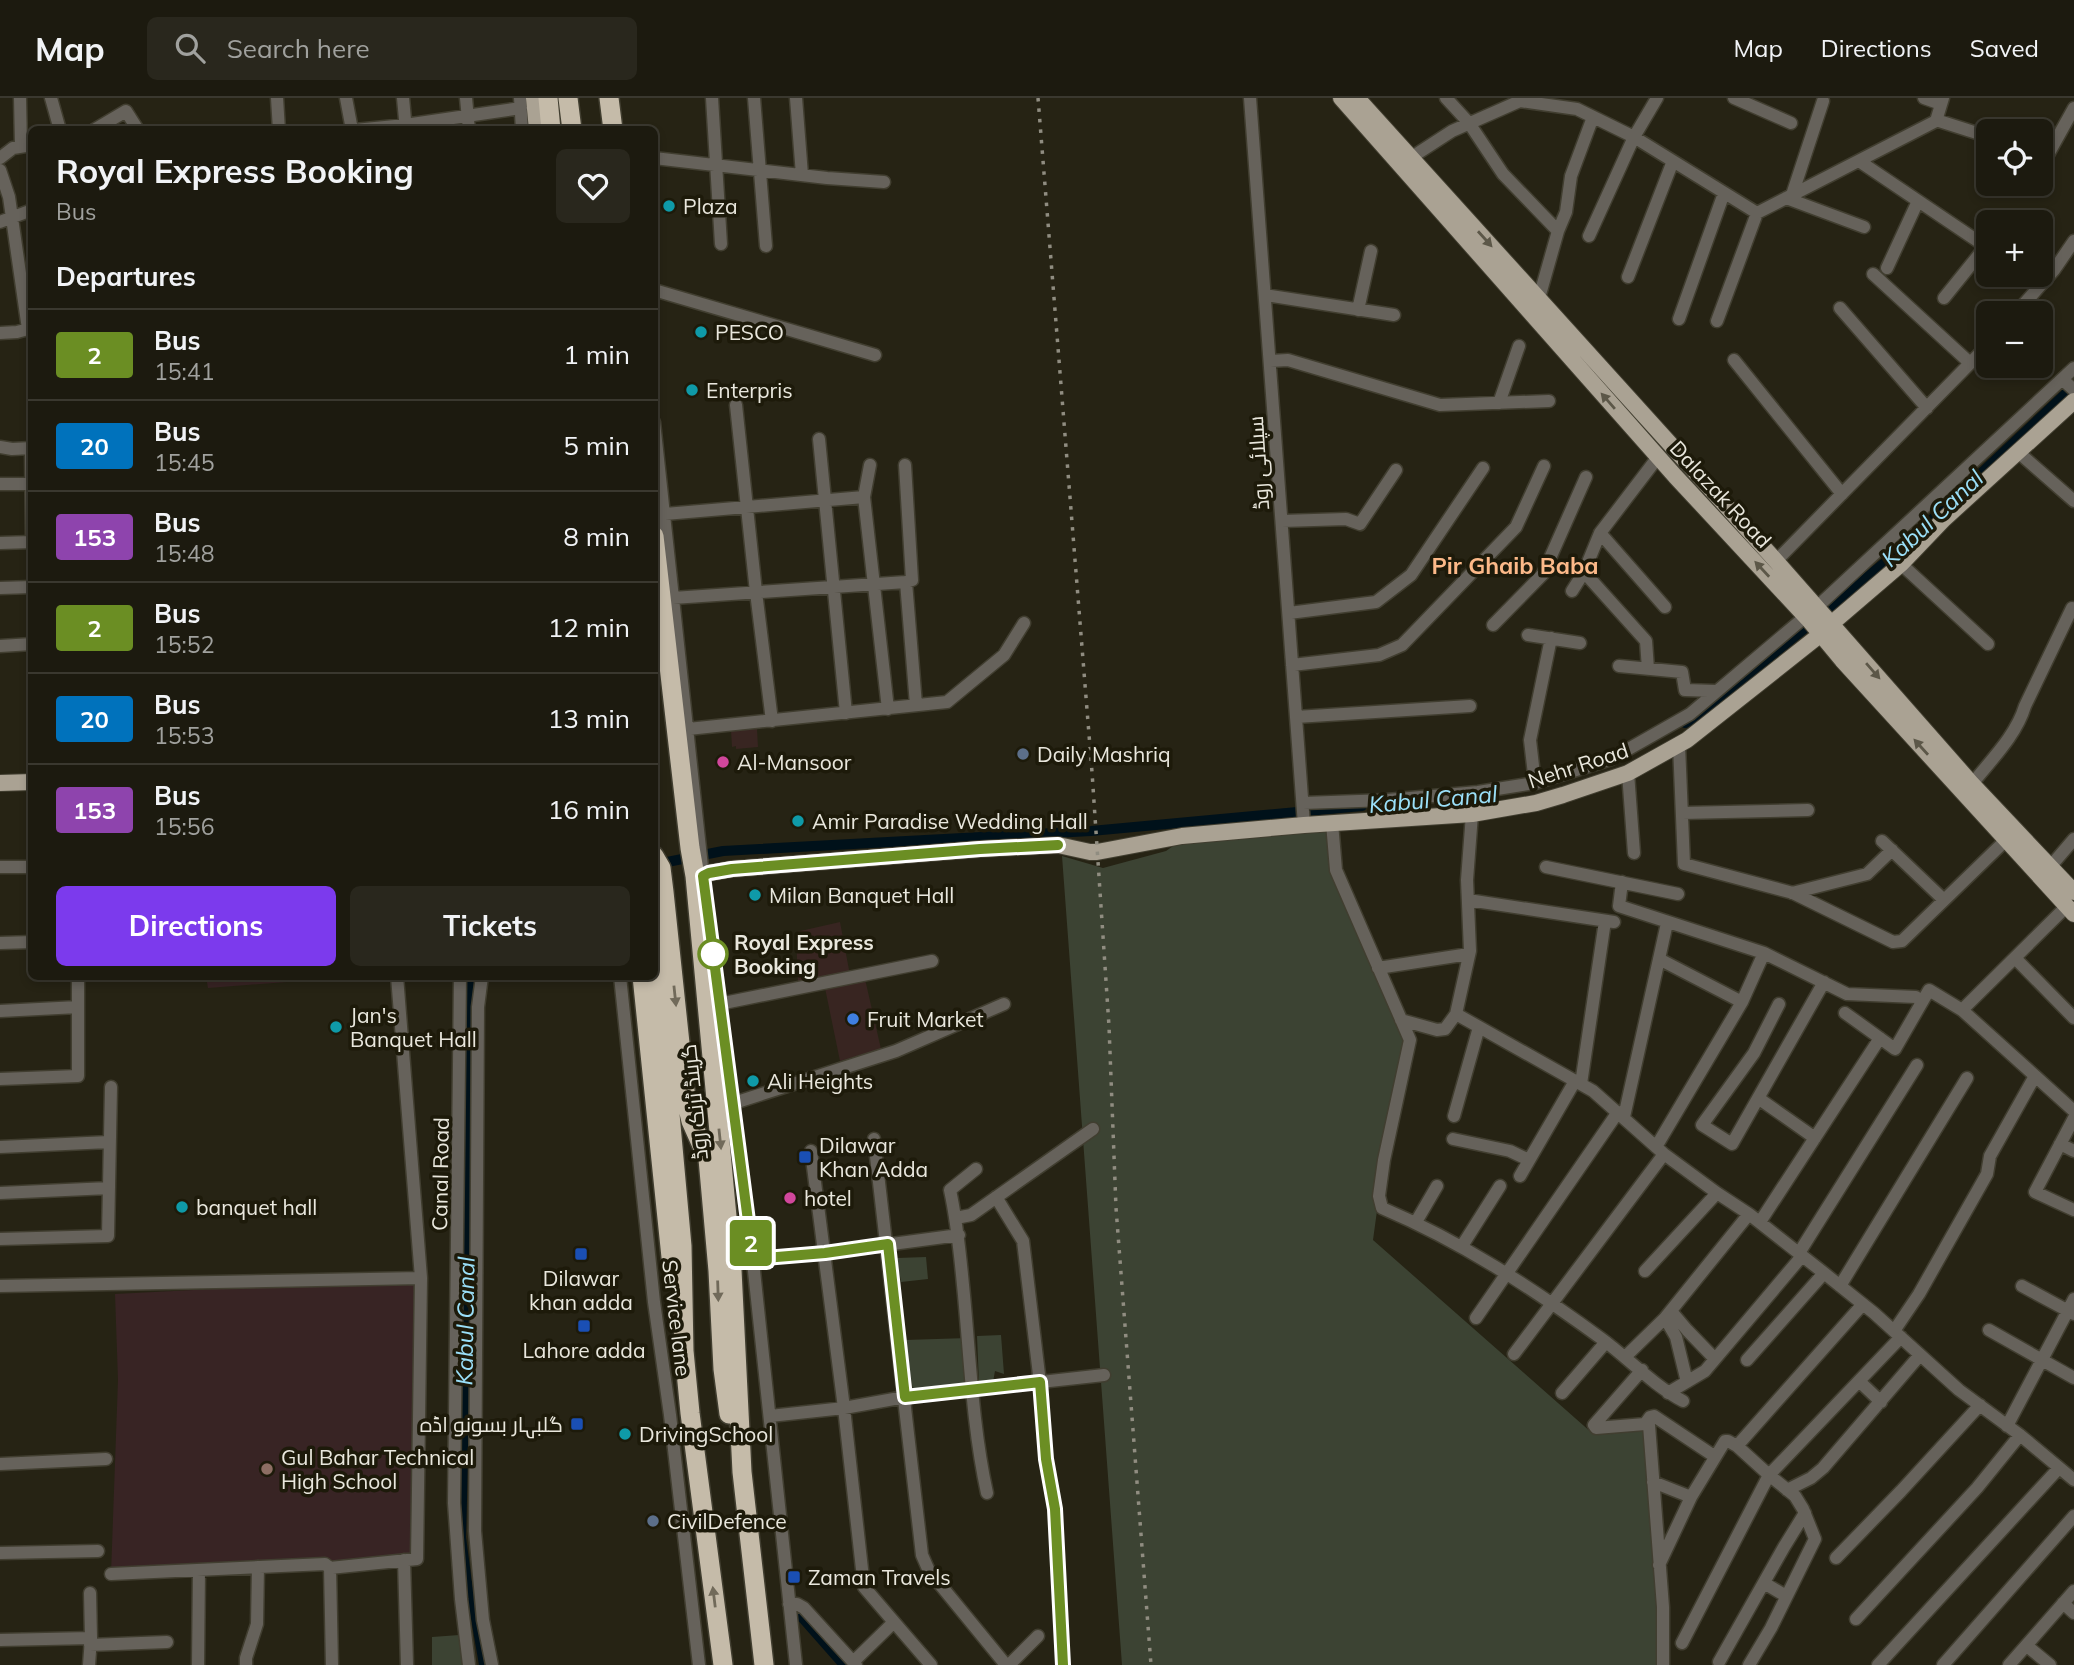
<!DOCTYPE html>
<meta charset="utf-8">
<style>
body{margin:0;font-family:Mulish,Cairo,sans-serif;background:#29271d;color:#f1f3f6;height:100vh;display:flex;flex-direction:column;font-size:26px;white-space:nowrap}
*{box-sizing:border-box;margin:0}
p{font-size:23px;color:#a0a19e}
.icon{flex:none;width:38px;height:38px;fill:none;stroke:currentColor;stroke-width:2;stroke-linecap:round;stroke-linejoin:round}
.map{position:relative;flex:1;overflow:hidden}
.details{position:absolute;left:28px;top:28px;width:630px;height:854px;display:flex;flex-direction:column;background:#1c1a0f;border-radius:10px;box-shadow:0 4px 10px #0003,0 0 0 2px #3a382f}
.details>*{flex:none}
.badge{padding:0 14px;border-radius:5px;font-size:24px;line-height:46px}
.fabs{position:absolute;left:1976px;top:21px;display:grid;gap:14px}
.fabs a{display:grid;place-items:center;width:77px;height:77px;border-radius:10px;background:#1c1a0f;box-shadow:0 4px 10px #0003,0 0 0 2px #3a382f;font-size:35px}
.map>.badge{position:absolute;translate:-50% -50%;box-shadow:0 0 0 4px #fff}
h2{padding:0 28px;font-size:26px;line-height:63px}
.round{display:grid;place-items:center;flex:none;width:74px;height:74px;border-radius:10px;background:#29271d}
.headline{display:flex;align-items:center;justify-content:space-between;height:119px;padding:0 28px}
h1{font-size:33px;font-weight:700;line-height:52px}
.button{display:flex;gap:14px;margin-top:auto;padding:14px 28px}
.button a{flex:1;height:80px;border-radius:10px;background:#7c3aed;color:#fff;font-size:28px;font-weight:700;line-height:80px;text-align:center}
.button a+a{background:#29271d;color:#f1f3f6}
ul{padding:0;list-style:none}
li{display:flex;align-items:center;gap:21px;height:91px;padding:0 28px;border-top:2px solid #3a382f}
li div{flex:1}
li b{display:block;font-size:26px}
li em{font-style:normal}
li .badge{min-width:77px;font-weight:700;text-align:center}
header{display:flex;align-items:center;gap:42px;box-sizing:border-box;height:98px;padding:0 35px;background:#1c1a0f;border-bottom:2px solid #3a382f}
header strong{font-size:33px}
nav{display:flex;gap:38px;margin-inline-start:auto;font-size:24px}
.search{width:490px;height:63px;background:#29271d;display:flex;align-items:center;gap:18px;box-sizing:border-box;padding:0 24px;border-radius:10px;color:#a0a19e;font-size:26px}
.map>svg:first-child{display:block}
.commercial{fill:#382521}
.education{fill:#382424}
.green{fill:#3c4333}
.water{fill:#00111a}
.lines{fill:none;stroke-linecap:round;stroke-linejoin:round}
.canal{stroke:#00111a;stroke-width:10}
.minor-casing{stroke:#413e30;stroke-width:15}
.major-casing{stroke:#413e30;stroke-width:18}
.highway-casing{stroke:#413e30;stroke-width:22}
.minor{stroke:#66625b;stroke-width:12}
.major{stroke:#aaa293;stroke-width:16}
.highway{stroke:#c5bba9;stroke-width:19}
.rail{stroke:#908d81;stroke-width:3.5;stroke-dasharray:3.5 7;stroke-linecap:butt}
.oneway{fill:#5c5748}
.oneway2{fill:#716a5a}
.line-casing{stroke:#fff;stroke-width:16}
.line{stroke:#6b8e23;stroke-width:10}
.culture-dot{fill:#0f9aa8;stroke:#1d1a0a;stroke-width:2.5}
.service-dot{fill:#5c6f8a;stroke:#1d1a0a;stroke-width:2.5}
.hotel-dot{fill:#d1479c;stroke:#1d1a0a;stroke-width:2.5}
.stop-dot{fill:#fff;stroke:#6b8e23;stroke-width:3.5}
.shop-dot{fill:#3f7fe0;stroke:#1d1a0a;stroke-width:2.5}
.transit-dot{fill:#1a4fb4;stroke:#1d1a0a;stroke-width:2.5}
.education-dot{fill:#8d6e63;stroke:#1d1a0a;stroke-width:2.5}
.labels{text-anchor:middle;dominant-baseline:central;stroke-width:7;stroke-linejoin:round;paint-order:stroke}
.poi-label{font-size:21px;fill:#e9e7dd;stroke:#1d1a0a;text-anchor:start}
.street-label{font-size:21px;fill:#e9e7dd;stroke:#1d1a0a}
.stop-label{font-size:21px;font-weight:bold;fill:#e9e7dd;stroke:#1d1a0a;text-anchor:start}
.water-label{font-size:23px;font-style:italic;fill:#9be0f9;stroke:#1d1a0a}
.neighbourhood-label{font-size:23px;font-weight:bold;fill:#fcb989;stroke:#1d1a0a}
</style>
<header>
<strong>Map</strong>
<div class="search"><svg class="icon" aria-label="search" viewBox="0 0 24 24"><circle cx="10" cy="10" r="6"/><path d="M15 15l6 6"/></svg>Search here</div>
<nav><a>Map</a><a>Directions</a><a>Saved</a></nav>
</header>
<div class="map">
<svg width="2074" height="1567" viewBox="0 0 2074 1567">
<rect width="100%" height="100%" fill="#262314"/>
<path class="commercial" d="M757,631l1,18 -22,2v-3l-4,1 -1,-16z
M840,824l10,53 -52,10 -2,-53z
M865,881l16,70 -41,12 -15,-73z"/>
<path class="education" d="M206,879v-1l147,1 -145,11z
M421,1180l-4,281 -80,12h-157l-69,3 7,-194 -3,-86z"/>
<path class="green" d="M1332,725l4,47 74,170 -31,156 -6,44 219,193 57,-8 21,240h-548l-60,-809 41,12 63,-17 10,-7z
M926,1159l2,22 -27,3 -4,-24z
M1001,1237l3,39 -9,-3 -2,11 -14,1 -2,-47z
M968,1240l4,47 -58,12 -9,-57z
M459,1537l3,30h-30v-28z"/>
<path class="water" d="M467,879h7l-2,106 -1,264 -5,190 6,46 16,82h-9l-18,-104 -4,-58 2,-133 5,-106 -1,-136z"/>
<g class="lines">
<path class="canal" d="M1685,625l13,-7 196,-161 180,-169
M657,766l66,-13 368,-20 271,-25
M799,1516l45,51"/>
<defs>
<path id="minor" d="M20,0l1,48
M51,0l9,32
M277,0l2,32
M346,0l6,32
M403,0l3,32
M466,0l3,32
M520,0l2,32
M712,0l9,146
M754,0l12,148
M796,0l6,77
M1250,0l54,727
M1446,0l23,25 34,51 55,57
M1734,0l57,25
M1924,0l17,6
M1936,22l44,14 8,5
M94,32l32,-19 12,19
M355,32l50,-5 116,-17
M1412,59l40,-26 68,-30 57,8 57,28 123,76 179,-92 7,-23
M0,60l13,-10 19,-3
M654,60l173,20 57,4
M1859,63l129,87
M2040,71l34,-61
M0,72l9,27 19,132
M1792,97l31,-94
M1786,100l78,29
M0,124l32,-12
M1589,138l45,-99 23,-39
M1887,170l31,-67
M1873,176l97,89
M2028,177l14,9
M1628,179l45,-116
M654,192l221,65
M1265,197l129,20
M1539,200l19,-67 8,-19 5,-36 22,-59
M1944,200l42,-52
M1840,210l87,100
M1358,212l13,-59
M2016,215l38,-43 20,-29
M1679,221l45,-126
M1717,223l40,-108
M0,235l17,-1 15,-4
M1734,262l108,134
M1270,263l18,-1 152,45 109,-4
M2062,281l12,11
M1499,305l20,-57
M736,307l20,187 16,129
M654,324l48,445
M819,341l27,274
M0,349l12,2 20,-1
M31,350l1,92
M2018,354l56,49
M870,367l-6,32 24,212
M0,386h30
M665,416l199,-17
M1282,423l64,-2 14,5 36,-54
M1600,435l65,74
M0,445l32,-1
M1776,463l212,-216
M1901,466l87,80
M1584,474l62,69 2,28
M906,484l10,123
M0,490l32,-1
M1572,493l12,-19 16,-39 58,-76
M673,500l233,-16 6,-2 -7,-115
M1817,509l257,-239
M1289,515l87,-11 35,-27 72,-107
M1493,527l50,-51 43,-97
M1528,537l52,8
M0,548l32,-2
M1292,567l87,-10 23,-10 114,-118 28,-61
M1619,568l63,6 3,18 31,1
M1296,619l174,-11
M688,631l259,-27 57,-47 20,-32
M1679,647l5,119 109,29 100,49 9,-1 104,-101
M1628,675l6,80
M1535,685l-5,-43 21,-102
M1972,686c18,-23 44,-48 53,-78l47,-98
M1303,705l84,-3 91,-8 57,-9 76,-24 79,-45 116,-98
M1682,715l126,-3
M1332,725l4,47 74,170 -26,120 -5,36 3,12c80,34 150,80 220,131 27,20 51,46 81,62
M1882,743l62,59
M0,769h32
M1546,769l132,27
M2050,769l24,-28
M1622,784l-3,24 145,47 83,41 69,3 6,5
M1792,795l75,-19 25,-24
M1468,802l146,22
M708,815l46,358 42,394
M0,845l32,-1
M2015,860l59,60
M1659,861l83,43
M1378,870l91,-14
M460,878l-6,527 7,96 8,66
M482,878l-4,31 -3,524 8,89 9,45
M620,878l34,326 16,113 29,250
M719,906l213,-43
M1779,906l-25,49 -52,72 30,19 92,-162
M1962,912l105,-104
M0,913l78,-4
M1845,915l50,36 34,-59 33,20 112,101
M1456,916l137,77 71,63 53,39 32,21 75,59 50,40 85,77 61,45 54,45
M1401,922l36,10 8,-1 11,-15 14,-63 -3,-71 5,-66
M0,981l78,-3v-100
M1581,986l24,-163
M1758,1000l57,40
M731,1006l165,-53 108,-47
M1454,1018l25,-89
M1624,1019l43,-194
M2074,1020l-39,74 39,18
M874,1041l48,416 7,16 77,94
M1453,1041l57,12 19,9
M2060,1046l14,7
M0,1049l109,-5
M1656,1049l86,-145 22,-49
M811,1053l33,257 20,179 30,35 -41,40
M976,1071l-26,21c7,32 10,63 13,95 7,69 9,140 24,208
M1520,1078l55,-95
M0,1095l109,-5
M996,1099l27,44 17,142 6,76 9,50 8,156
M956,1120l15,-3 122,-86
M1416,1124l21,-36
M1760,1124l120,-184
M0,1141l108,-3 3,-149
M1462,1148l38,-60
M1799,1155l118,-188
M753,1161l72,-6 134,-18
M1645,1173l72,-78
M0,1188l421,-8
M1840,1188l127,-208
M2022,1188l52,28
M1671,1213l16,19 28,29
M1476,1220l142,-206
M1665,1220l11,19 11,45
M1989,1232l85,48
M1894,1233l25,-37 68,-120 3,-18 45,-80
M1514,1256l150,-200
M1625,1259l40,-39 84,-104
M1747,1262l77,-87
M1642,1272l-48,55 2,3 49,-4 4,1 14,182v58
M1859,1283l22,21
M1562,1295l44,-51
M1668,1295l37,-22 97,-115
M770,1318l74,-8 61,-11 199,-22
M1645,1326l5,-7 4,-1 60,40
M2007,1328l67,-127
M1737,1348l126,-142
M0,1366l106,-5
M1653,1384l38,15
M1787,1392l24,-12 12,-10 97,-113
M0,1455l98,-2
M1836,1460l65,-67 79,-86
M404,1462l3,105
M1659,1467l32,-68 34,-56h3l9,5 32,29 26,21 8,13 12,30 -44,89 -22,37
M330,1470l2,97
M111,1476l214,-10 5,4 87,-9 4,-281 -24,-302
M1764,1485l22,13
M2063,1505l11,10
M789,1506h8l7,4 52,57
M1856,1521l121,-131 43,-53
M894,1524l37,43
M0,1542l91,-2
M1682,1545l87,-168 132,-138
M90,1547l77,-3
M2027,1548l23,19
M1719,1564l65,-115 21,-34
M89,1567l2,-27 -1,-45
M198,1567l1,-95
M246,1567v-7l11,-34 1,-57
M1009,1567l29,-29
M1878,1567l181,-197
M1943,1567l131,-149
M2009,1567l65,-74"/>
<path id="major" d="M534,0l3,32
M1341,0l334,378 133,143 34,41 232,254
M1357,0l419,463 196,223 102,108
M1831,526l70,-60 43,-45 130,-118
M0,685l32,-1
M703,778l6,-3 23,-4 248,-20 78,-4 32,7h7l85,-16 122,-11 168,-11 64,-11 27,-8 65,-22 59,-33 134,-106"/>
<path id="highway" d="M548,0l3,32
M568,0l4,32
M609,0l4,32
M654,438l36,312 5,28 37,394 10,202 22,193
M654,758l7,12 3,24 22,208 5,21 17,38 10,112 5,98 6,45
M654,840l28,308 2,105 6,62 33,252
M642,878l29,281"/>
</defs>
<use href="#minor" class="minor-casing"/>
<use href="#major" class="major-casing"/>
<use href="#highway" class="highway-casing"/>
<use href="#minor" class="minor"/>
<use href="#major" class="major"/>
<use href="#highway" class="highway"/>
<path class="rail" d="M1038,0l54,674 17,254 7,182 35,457"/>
</g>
<defs><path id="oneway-solid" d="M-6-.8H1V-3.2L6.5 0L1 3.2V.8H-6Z" transform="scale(1.75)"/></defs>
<g class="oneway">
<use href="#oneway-solid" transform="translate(1485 141) rotate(48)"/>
<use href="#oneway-solid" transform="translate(1608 303) rotate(-131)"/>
<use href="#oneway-solid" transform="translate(1762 471) rotate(-133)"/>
<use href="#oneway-solid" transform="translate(1873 573) rotate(49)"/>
<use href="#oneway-solid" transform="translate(1921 649) rotate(-132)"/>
</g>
<g class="oneway2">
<use href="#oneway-solid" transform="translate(675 898) rotate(84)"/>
<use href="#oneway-solid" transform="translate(720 1041) rotate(84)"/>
<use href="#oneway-solid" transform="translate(718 1193) rotate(88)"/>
<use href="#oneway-solid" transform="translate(714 1499) rotate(-97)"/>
</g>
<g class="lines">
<defs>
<path id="line" d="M1058,747l-78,4 -248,20 -23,4 -6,3 50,383 72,-6 63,-9 17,153 135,-15 6,77 9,50 8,156"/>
</defs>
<use href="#line" class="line-casing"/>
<use href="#line" class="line"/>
</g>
<g class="culture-dot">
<circle cx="669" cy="108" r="7"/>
<circle cx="701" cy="234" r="7"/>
<circle cx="692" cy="292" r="7"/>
<circle cx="798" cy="723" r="7"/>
<circle cx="755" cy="797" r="7"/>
<circle cx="336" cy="929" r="7"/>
<circle cx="753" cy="983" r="7"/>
<circle cx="182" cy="1109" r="7"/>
<circle cx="625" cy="1336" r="7"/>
</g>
<g class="service-dot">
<circle cx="1023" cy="656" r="7"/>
<circle cx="653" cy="1423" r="7"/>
</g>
<g class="hotel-dot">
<circle cx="723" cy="664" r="7"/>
<circle cx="790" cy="1100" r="7"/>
</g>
<circle class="stop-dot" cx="713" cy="856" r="14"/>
<circle class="shop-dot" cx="853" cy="921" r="7"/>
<g class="transit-dot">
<rect x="798" y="1052" width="14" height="14" rx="3.5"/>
<rect x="574" y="1149" width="14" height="14" rx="3.5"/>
<rect x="577" y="1221" width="14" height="14" rx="3.5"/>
<rect x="570" y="1319" width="14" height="14" rx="3.5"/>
<rect x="787" y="1472" width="14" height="14" rx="3.5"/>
</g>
<circle class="education-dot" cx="267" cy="1371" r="7"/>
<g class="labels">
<g class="poi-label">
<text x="683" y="108">Plaza</text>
<text x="715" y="234">PESCO</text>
<text x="706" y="292">Enterpris</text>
<text x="1037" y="656">Daily Mashriq</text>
<text x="737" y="664">Al-Mansoor</text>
<text x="812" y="723">Amir Paradise Wedding Hall</text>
<text x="769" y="797">Milan Banquet Hall</text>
<text x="350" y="917">Jan's<tspan x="350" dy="24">Banquet Hall</tspan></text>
<text x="867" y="921">Fruit Market</text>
<text x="767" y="983">Ali Heights</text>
<text x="819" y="1047">Dilawar<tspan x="819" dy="24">Khan Adda</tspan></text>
<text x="804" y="1100">hotel</text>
<text x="196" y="1109">banquet hall</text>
<text x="581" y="1180" text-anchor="middle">Dilawar<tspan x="581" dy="24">khan adda</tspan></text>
<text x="584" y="1252" text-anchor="middle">Lahore adda</text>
<text x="563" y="1326" text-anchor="end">گلبہار بسونو اڈہ</text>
<text x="639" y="1336">DrivingSchool</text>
<text x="281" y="1359">Gul Bahar Technical<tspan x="281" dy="24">High School</tspan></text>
<text x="667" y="1423">CivilDefence</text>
<text x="808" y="1479">Zaman Travels</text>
</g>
<g class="street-label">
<text transform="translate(1258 365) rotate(-94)">سپلائی روڈ</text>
<text transform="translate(1721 396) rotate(47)">Dalazak Road</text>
<text transform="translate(1578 667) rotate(-18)">Nehr Road</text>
<text transform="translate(694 1004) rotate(-96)">گرینڈ ٹرنک روڈ</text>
<text transform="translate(440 1076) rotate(-89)">Canal Road</text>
<text transform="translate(677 1220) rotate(83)">Service lane</text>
</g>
<g class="stop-label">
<text x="734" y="844">Royal Express<tspan x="734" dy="24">Booking</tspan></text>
</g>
<g class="water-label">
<text transform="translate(1932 420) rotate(-43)">Kabul Canal</text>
<text transform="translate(1433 701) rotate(-5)">Kabul Canal</text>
<text transform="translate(465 1223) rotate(-89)">Kabul Canal</text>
</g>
<g class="neighbourhood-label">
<text x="1515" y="467">Pir Ghaib Baba</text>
</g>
</g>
</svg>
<div class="fabs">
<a><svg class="icon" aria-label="locate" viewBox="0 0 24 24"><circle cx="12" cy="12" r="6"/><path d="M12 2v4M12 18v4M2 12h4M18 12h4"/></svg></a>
<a>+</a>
<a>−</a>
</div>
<b class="badge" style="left:751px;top:1145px;background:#6b8e23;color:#fff">2</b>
<section class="details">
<div class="headline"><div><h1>Royal Express Booking</h1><p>Bus</p></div><a class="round"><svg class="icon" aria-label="heart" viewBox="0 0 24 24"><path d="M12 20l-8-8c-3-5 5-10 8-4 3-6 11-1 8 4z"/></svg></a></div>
<h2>Departures</h2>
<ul>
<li><span class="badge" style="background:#6b8e23;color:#fff">2</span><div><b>Bus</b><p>15:41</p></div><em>1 min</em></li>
<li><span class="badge" style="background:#0072bc;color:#fff">20</span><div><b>Bus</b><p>15:45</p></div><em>5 min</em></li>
<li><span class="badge" style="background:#8e44ad;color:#fff">153</span><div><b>Bus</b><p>15:48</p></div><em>8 min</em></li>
<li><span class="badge" style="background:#6b8e23;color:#fff">2</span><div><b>Bus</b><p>15:52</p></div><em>12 min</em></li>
<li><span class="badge" style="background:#0072bc;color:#fff">20</span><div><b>Bus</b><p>15:53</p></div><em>13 min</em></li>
<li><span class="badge" style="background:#8e44ad;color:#fff">153</span><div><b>Bus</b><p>15:56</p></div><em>16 min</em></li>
</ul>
<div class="button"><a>Directions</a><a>Tickets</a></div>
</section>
</div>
